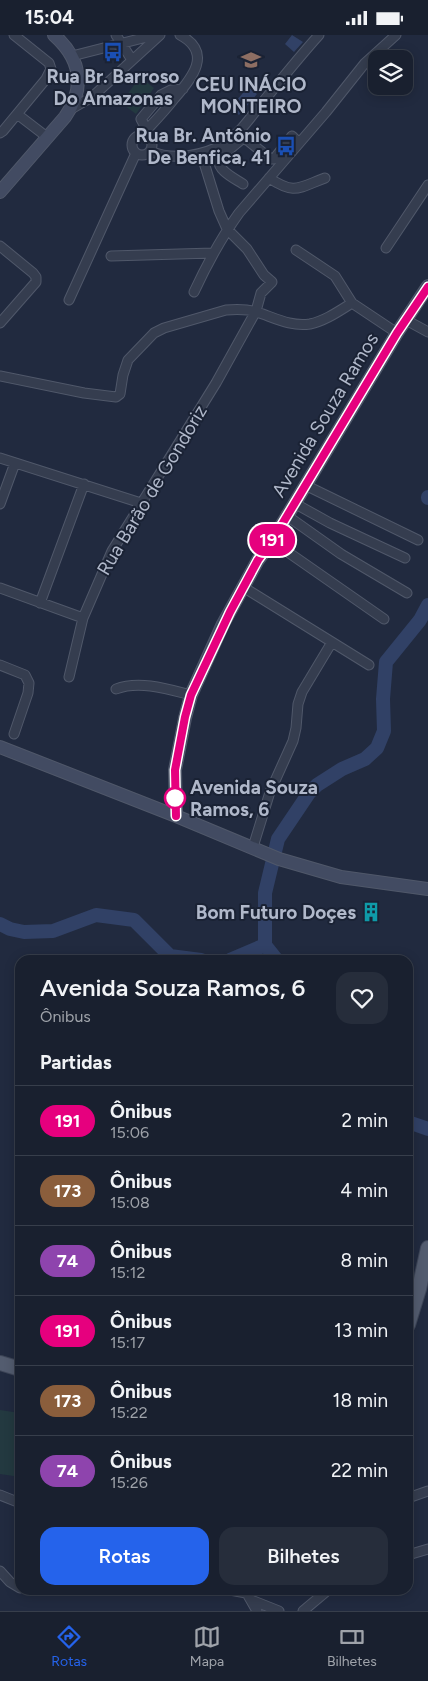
<!DOCTYPE html>
<html lang="pt">
<meta charset="utf-8">
<style>
body{margin:0;font-family:Figtree,sans-serif;background:#262d3b;color:#f1f3f6;height:100vh;display:flex;flex-direction:column;font-size:19px;white-space:nowrap}
*{box-sizing:border-box;margin:0}
p{font-size:16px;color:#9fa3aa}
.icon{flex:none;width:28px;height:28px;fill:none;stroke:currentColor;stroke-width:2;stroke-linecap:round;stroke-linejoin:round}
.map{position:relative;flex:1;overflow:hidden}
.details{position:absolute;left:15px;top:920px;width:398px;height:640px;display:flex;flex-direction:column;background:#19202f;border-radius:15px;box-shadow:0 2px 12px #0003,0 0 0 1px #373e4b}
.details>*{flex:none}
.badge{padding:0 10px;border-radius:16px;font-size:18px;line-height:32px}
.buttons{position:absolute;left:368px;top:15px;display:grid;gap:10px}
.buttons a{display:grid;place-items:center;width:45px;height:45px;border-radius:10px;background:#19202f;box-shadow:0 2px 12px #0003,0 0 0 1px #373e4b;font-size:25px}
.map>.badge{position:absolute;translate:-50% -50%;box-shadow:0 0 0 2px #fff}
h2{padding:0 25px;font-size:19px;line-height:45px}
.round{display:grid;place-items:center;flex:none;width:52px;height:52px;border-radius:15px;background:#262d3b}
.summary{display:flex;align-items:center;justify-content:space-between;height:85px;padding:0 25px}
h1{font-size:24px;font-weight:600;line-height:38px}
.action{display:flex;gap:10px;margin-top:auto;padding:10px 25px}
.action a{flex:1;height:58px;border-radius:15px;background:#2563eb;color:#fff;font-size:20px;font-weight:600;line-height:58px;text-align:center}
.action a+a{background:#262d3b;color:#f1f3f6}
ul{padding:0;list-style:none}
li{display:flex;align-items:center;gap:15px;height:70px;padding:0 25px;border-top:1px solid #373e4b}
li div{flex:1}
li b{display:block;font-size:19px}
li em{font-style:normal}
li .badge{min-width:55px;font-weight:700;text-align:center}
.status{display:flex;justify-content:space-between;align-items:center;height:35px;padding:0 25px;background:#19202f;direction:ltr}
.status svg{height:14px;fill:currentColor}
.tabs{display:flex;justify-content:space-around;align-items:center;height:70px;border-top:1px solid #373e4b;background:#19202f;font-size:14px;color:#9fa3aa}
.tabs a{display:grid;justify-items:center;gap:2px}
.tabs .selected{color:#2563eb}
.map>svg:first-child{display:block}
.green{fill:#233940}
.water{fill:#314166}
.lines{fill:none;stroke-linecap:round;stroke-linejoin:round}
.river{stroke:#314166;stroke-width:14}
.street-casing{stroke:#50586a;stroke-width:11}
.secondary-casing{stroke:#50586a;stroke-width:14}
.primary-casing{stroke:#3e4658;stroke-width:16}
.street{stroke:#353d4f;stroke-width:9}
.secondary{stroke:#424b62;stroke-width:12}
.primary{stroke:#535c6f;stroke-width:14}
.line-casing{stroke:#fff;stroke-width:11}
.line{stroke:#e6007e;stroke-width:8}
.stop-dot{fill:#fff;stroke:#e6007e;stroke-width:2.5}
.labels{text-anchor:middle;dominant-baseline:central;stroke-width:4;stroke-linejoin:round;paint-order:stroke}
.poi-label{font-size:19px;font-weight:bold;fill:#b0b8ca;stroke:#1a2234}
.street-label{font-size:19px;fill:#b0b8ca;stroke:#1a2234}
.stop-label{font-size:19px;font-weight:bold;fill:#b0b8ca;stroke:#1a2234;text-anchor:start}
</style>
<div class="status"><b>15:04</b><svg viewBox="0 0 49 12"><path d="M0 12V9h3v3zM5 12V6h3v6zM10 12V3h3v9zM15 12V0h3v12zM26 1h20v11H26zM47 4h2v5h-2z"/></svg></div>
<div class="map">
<svg width="428" height="1576" viewBox="0 0 428 1576">
<rect width="100%" height="100%" fill="#212a3f"/>
<path class="green" d="M140,42l14,11 -18,26 -15,-11z
M0,1375l20,3v64l-20,-3z"/>
<path class="water" d="M292,0l11,7 -9,10 -9,-8z
M248,52l9,7 -18,21 -9,-7z"/>
<g class="lines">
<path class="river" d="M428,462v1
M0,889l10,5 14,3 29,-1 43,-16 38,5 36,36 31,4
M265,910v-52l13,-54 31,-46 8,-8 25,-16 23,-10 12,-11 7,-17 -1,-32 3,-37 34,-42 8,-15
M265,910l12,15
M230,925l35,-15
M408,1087l20,7"/>
<defs>
<path id="street" d="M116,0l16,25
M72,21l83,-21
M71,74l21,-12 68,-62
M17,79l30,23
M147,95l-6,-11 20,-24 10,-5 12,-1
M0,98l3,-2 43,-52 5,-10 -2,-6 -35,-28
M142,100c11,-12 22,-23 32,-36 17,-20 40,-46 6,-64
M132 110a10 10 0 1 1 20 0a10 10 0 1 1-20 0Z
M150,116c23,10 54,5 75,-8 15,-10 26,-26 37,-40 19,-23 37,-46 57,-68
M269,143c26,17 29,10 56,0
M243,149c-9,-6 -27,-14 -24,-26l23,-19 5,1 24,19h3l18,-23 7,7
M0,211l33,27 3,4v5l-36,41
M386,213l42,-63
M296,215l39,26 17,27 45,30
M111,221l102,-3
M194,257c13,-28 27,-54 45,-79l87,-101 39,-49 31,-28
M69,265l67,-147
M406,285l22,12
M0,341l84,17 32,4 4,-3 3,-19 5,-15 26,-27 10,-5 62,-18c11,-1 21,-1 31,2 18,6 34,15 53,12 15,-3 29,-13 42,-21
M0,423l141,45
M305,450l113,55
M294,468l36,20 75,35
M0,469l15,-41
M286,480l55,39 66,39
M272,506l112,78
M243,552l126,78
M0,553l83,30
M40,568l44,-119
M0,630l25,10 4,8 -1,10 -14,41
M69,642l14,-59 29,-67 104,-168 40,-72 5,-18 11,-11 -8,-7 -17,-26 -20,-20 -8,-18 -18,-58
M116,654c23,-9 52,0 75,6
M253,812l17,-55 23,-51 3,-13 2,-24 4,-12 30,-50
M0,1460l20,8
M408,1463l20,-7
M408,1520l20,-6
M0,1536l10,11 10,6
M230,1555l16,3
M245,1555l12,21
M251,1565l28,11
M303,1576l25,-21"/>
<path id="secondary" d="M0,157l65,-75c21,-30 16,-58 -11,-82
M0,712l176,69 103,43 62,18 87,12
M176,781l-1,-46 10,-52 6,-23 32,-71 35,-64 14,-19 125,-208 31,-47"/>
<path id="primary" d="M408,1290l11,-36 9,-41
M0,1328l20,6"/>
</defs>
<use href="#street" class="street-casing"/>
<use href="#secondary" class="secondary-casing"/>
<use href="#primary" class="primary-casing"/>
<use href="#street" class="street"/>
<use href="#secondary" class="secondary"/>
<use href="#primary" class="primary"/>
</g>
<g class="lines">
<defs>
<path id="line" d="M176,781l-1,-46 10,-53 6,-22 39,-83 28,-52 14,-19 125,-208 31,-46"/>
</defs>
<use href="#line" class="line-casing"/>
<use href="#line" class="line"/>
</g>
<defs>
<symbol id="bus-bare" viewBox="-9 -9 18 18"><path d="M-5-6H5V4H4V6H2V4H-2V6H-4V4H-5ZM-3.5-4V0h7V-4ZM-3.5 1.2v1.5H-2V1.2ZM2 1.2v1.5H3.5V1.2Z" fill="#1a4fb4" stroke="#1a2234" stroke-width="2.5" paint-order="stroke"/></symbol>
<symbol id="school-bare" viewBox="-9 -9 18 18"><path d="M0-5L7-2L0 1L-7-2ZM-4 1L0 2.5L4 1V4Q0 6-4 4Z" fill="#8d6e63" stroke="#1a2234" stroke-width="2.5" paint-order="stroke"/></symbol>
<symbol id="building-bare" viewBox="-9 -9 18 18"><path d="M-4-6H4V6H1V3H-1V6H-4ZM-2.5-4.3h1.7v1.8h-1.7ZM.8-4.3h1.7v1.8H.8ZM-2.5-1h1.7V.8h-1.7ZM.8-1h1.7V.8H.8Z" fill="#0f9aa8" stroke="#1a2234" stroke-width="2.5" paint-order="stroke"/></symbol>
</defs>
<g fill-rule="evenodd">
<use href="#bus-bare" x="99" y="3" width="28" height="28"/>
<use href="#school-bare" x="237" y="11" width="28" height="28"/>
<use href="#bus-bare" x="272" y="97" width="28" height="28"/>
<use href="#building-bare" x="357" y="863" width="28" height="28"/>
</g>
<circle class="stop-dot" cx="175" cy="763" r="10"/>
<g class="labels">
<g class="poi-label">
<text x="113" y="41">Rua Br. Barroso<tspan x="113" dy="22">Do Amazonas</tspan></text>
<text x="251" y="49">CEU INÁCIO<tspan x="251" dy="22">MONTEIRO</tspan></text>
<text x="271" y="100" text-anchor="end">Rua Br. Antônio<tspan x="271" dy="22">De Benfica, 41</tspan></text>
<text x="356" y="877" text-anchor="end">Bom Futuro Doçes</text>
</g>
<g class="street-label">
<text transform="translate(325 380) rotate(-59)">Avenida Souza Ramos</text>
<text transform="translate(152 455) rotate(-59)">Rua Barão de Gondoriz</text>
</g>
<g class="stop-label">
<text x="190" y="752">Avenida Souza<tspan x="190" dy="22">Ramos, 6</tspan></text>
</g>
</g>
</svg>
<div class="buttons">
<a><svg class="icon" aria-label="layers" viewBox="0 0 24 24"><path d="M12 4l9 5-9 5-9-5zM3 14l9 5 9-5"/></svg></a>
</div>
<b class="badge" style="left:272px;top:505px;background:#e6007e;color:#fff">191</b>
<section class="details">
<div class="summary"><div><h1>Avenida Souza Ramos, 6</h1><p>Ônibus</p></div><a class="round"><svg class="icon" aria-label="heart" viewBox="0 0 24 24"><path d="M12 20l-8-8c-3-5 5-10 8-4 3-6 11-1 8 4z"/></svg></a></div>
<h2>Partidas</h2>
<ul>
<li><span class="badge" style="background:#e6007e;color:#fff">191</span><div><b>Ônibus</b><p>15:06</p></div><em>2 min</em></li>
<li><span class="badge" style="background:#8b5e3c;color:#fff">173</span><div><b>Ônibus</b><p>15:08</p></div><em>4 min</em></li>
<li><span class="badge" style="background:#8e44ad;color:#fff">74</span><div><b>Ônibus</b><p>15:12</p></div><em>8 min</em></li>
<li><span class="badge" style="background:#e6007e;color:#fff">191</span><div><b>Ônibus</b><p>15:17</p></div><em>13 min</em></li>
<li><span class="badge" style="background:#8b5e3c;color:#fff">173</span><div><b>Ônibus</b><p>15:22</p></div><em>18 min</em></li>
<li><span class="badge" style="background:#8e44ad;color:#fff">74</span><div><b>Ônibus</b><p>15:26</p></div><em>22 min</em></li>
</ul>
<div class="action"><a>Rotas</a><a>Bilhetes</a></div>
</section>
</div>
<nav class="tabs">
<a class="selected"><svg class="icon" aria-label="directions" viewBox="0 0 24 24"><path d="M12 3l9 9-9 9-9-9zM9 14v-3h6M13 9l2 2-2 2"/></svg>Rotas</a>
<a><svg class="icon" aria-label="map" viewBox="0 0 24 24"><path d="M3 6l6-2 6 2 6-2v14l-6 2-6-2-6 2zM9 4v14M15 6v14"/></svg>Mapa</a>
<a><svg class="icon" aria-label="tickets" viewBox="0 0 24 24"><path d="M3 7h18v10H3zM15 7v10"/></svg>Bilhetes</a>
</nav>
